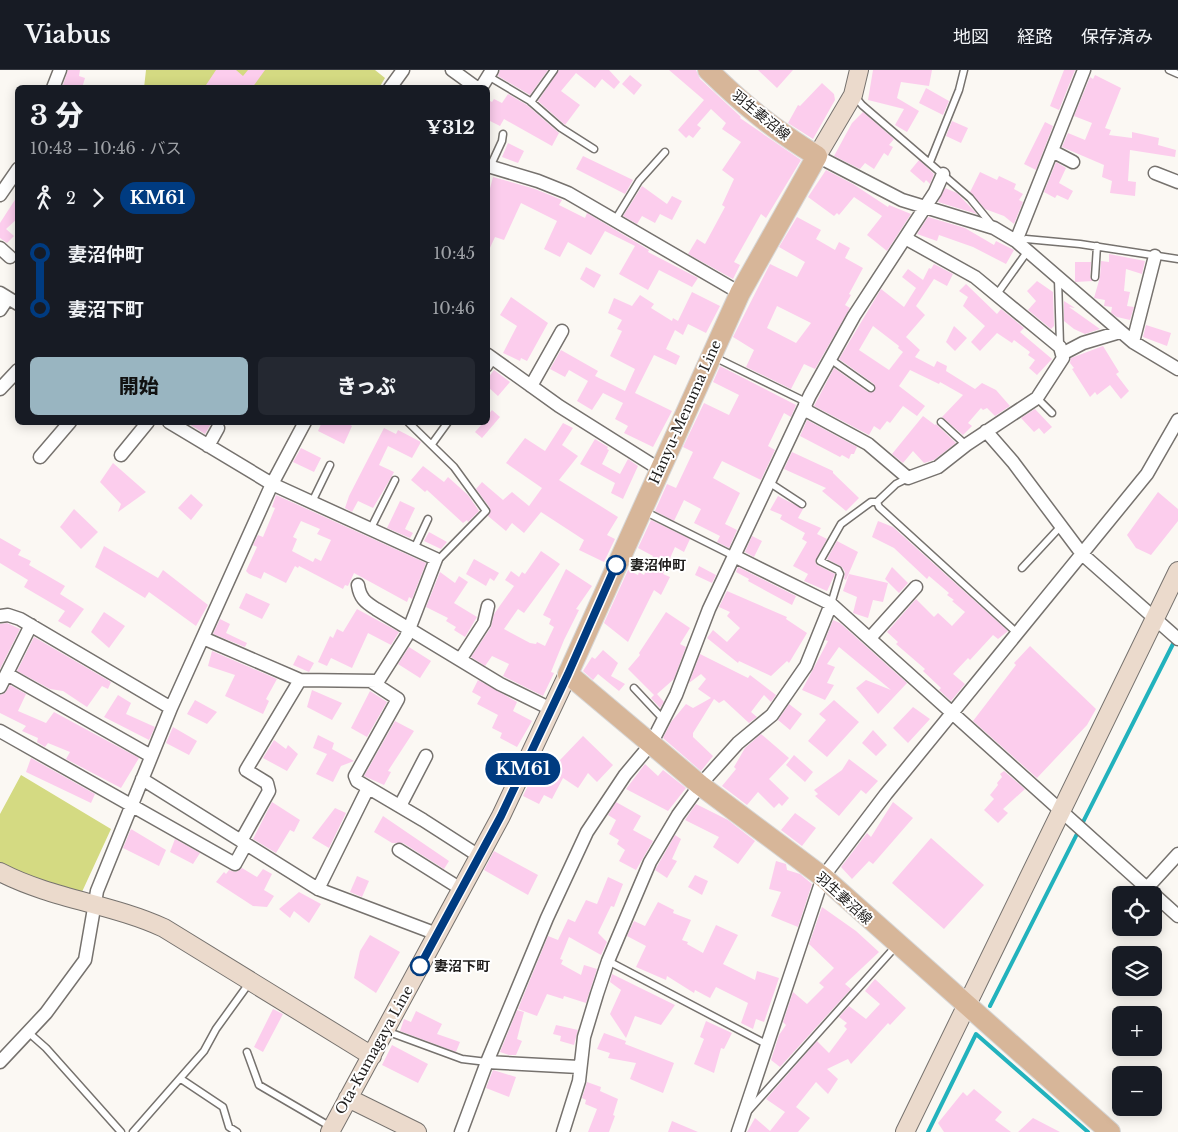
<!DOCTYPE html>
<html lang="ja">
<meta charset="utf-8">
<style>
body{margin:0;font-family:"Libre Baskerville","Noto Sans JP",serif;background:#242831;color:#f1f3f6;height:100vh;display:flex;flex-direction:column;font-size:19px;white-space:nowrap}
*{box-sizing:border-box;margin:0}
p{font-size:16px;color:#9ea1a6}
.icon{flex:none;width:28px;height:28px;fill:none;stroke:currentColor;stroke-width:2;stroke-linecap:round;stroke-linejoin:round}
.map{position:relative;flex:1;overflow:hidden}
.side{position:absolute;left:15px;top:15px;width:475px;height:340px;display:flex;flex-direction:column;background:#171b24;border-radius:8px;box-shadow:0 2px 12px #0003}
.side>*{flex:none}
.badge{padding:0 10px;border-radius:16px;font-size:18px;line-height:32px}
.tools{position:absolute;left:1112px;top:816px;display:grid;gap:10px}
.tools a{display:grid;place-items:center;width:50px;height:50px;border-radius:8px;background:#171b24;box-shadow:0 2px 12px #0003;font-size:25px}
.map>.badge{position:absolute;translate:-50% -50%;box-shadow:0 0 0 2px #fff}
.legs{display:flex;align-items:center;gap:8px;height:55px;padding:0 15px;font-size:16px}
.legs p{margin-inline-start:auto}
.headline{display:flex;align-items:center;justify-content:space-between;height:85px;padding:0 15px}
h1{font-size:28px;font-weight:800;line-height:38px}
.button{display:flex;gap:10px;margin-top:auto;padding:10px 15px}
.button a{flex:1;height:58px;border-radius:8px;background:#99b5c1;color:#111;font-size:20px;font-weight:800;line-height:58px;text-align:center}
.button a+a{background:#242831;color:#f1f3f6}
ul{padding:0 15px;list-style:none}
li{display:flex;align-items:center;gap:18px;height:55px;font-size:19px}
li i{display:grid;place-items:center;width:8px;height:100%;margin:0 6px;background:currentColor}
li i::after{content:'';width:12px;height:12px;margin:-6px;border:4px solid;border-radius:50%;background:#171b24}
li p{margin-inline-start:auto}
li:first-child i{background:linear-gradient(#0000 50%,currentColor 0)}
li:last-child i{background:linear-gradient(currentColor 50%,#0000 0)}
header{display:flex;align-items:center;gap:30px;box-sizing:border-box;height:70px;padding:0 25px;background:#171b24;border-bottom:1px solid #363941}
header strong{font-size:24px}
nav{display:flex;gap:28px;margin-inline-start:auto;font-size:18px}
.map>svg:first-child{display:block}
.green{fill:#d4da82}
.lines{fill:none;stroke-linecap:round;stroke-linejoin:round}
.stream{stroke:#22b2bd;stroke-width:4}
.building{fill:#fccded;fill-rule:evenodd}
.lane-casing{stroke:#76726e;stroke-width:9}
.street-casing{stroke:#76726e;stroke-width:15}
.secondary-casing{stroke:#76726e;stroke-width:20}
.primary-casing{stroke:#d7d7d7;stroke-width:22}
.lane{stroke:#fff;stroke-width:6}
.street{stroke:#fff;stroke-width:12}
.secondary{stroke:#ebdacc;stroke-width:18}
.primary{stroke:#d7b699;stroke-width:20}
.line-1-casing{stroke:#fff;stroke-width:11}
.line-1{stroke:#003b80;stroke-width:8}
.stop-1-dot{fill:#fff;stroke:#003b80;stroke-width:2.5}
.labels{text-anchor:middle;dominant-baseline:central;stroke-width:4;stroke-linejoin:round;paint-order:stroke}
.street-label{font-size:14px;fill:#22201f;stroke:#fff}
.stop-label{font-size:14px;font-weight:bold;fill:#22201f;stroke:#fff;text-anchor:start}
</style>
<header>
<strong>Viabus</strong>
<nav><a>地図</a><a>経路</a><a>保存済み</a></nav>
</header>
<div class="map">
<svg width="1178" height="1062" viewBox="0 0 1178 1062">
<rect width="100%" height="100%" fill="#fbf8f3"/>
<path class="green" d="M146,0h229l10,8 -6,10h-235z
M21,705l90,54 -30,65 -81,-29v-51z"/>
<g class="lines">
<path class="stream" d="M990,936l185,-366
M928,1062l48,-98 112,98"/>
</g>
<path class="building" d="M68,0h12l-1,6 6,2 -3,10h-20z
M216,0h20l7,6 5,-6h17l-13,18h-48z
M500,0h48l-18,25 -32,-19z
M559,0h50l11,12 -6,7 -12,-10 -7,9 -19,-15 -15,18 19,14 -15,20 -27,-24z
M669,0h27l4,9 41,38 -1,1 61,42 -35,58 -5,-4 -27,48 6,3 -7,14 -45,-25 9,-15 8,5 20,-37 -3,-2 12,-26 -12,-9 19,-28 -19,-13 4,-6 -15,-14 -14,16 4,3 -8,10 -4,-3 -3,3 -8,-8 26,-30z
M758,0h35l-16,18z
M873,0h59l-3,16 -28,-4 -4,16 22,13 -12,21 -12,-7 9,-16 -36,-9z
M1064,0h11l-16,40 -9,-4z
M630,5l12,10 -8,10 -12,-11z
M1095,5l26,13 -16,40 6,2 -2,5 23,3v-6l27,6 -1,7 18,5 -1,7 -45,-7 -2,31 8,1 -1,14 -25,-3 2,-12 -10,-4 2,-12 -42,-18 6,-14 17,7 7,-17 -18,-7 16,-39 3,2z
M822,13l12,11 1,6 -22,39 -25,-16 10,-18 2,1z
M926,18l23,13 -6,14 -24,-12z
M508,24l19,11 32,28 -7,13 -48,-27 -4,7 -12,-6v-20l4,2 2,-3 8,4z
M863,42l31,27 -5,6 4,2 -5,9 -4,-3 -10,16 -9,-6 -5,6 -26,-13 18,-33z
M952,51l16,7 -7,15 -15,-7z
M1045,52l8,4 -17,44 -12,-6z
M508,73l16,8 -6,12 -16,-6z
M583,86l50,24 -8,14 -49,-25z
M919,90l15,14 -4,10 -4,-4 -2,3 -14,-12z
M1056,92l10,6 -7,15 14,8 -5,9 -11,-5 -2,3 -11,-6z
M826,100l27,14 35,23 1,-2 22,9 -24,37 -20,-16 15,-19 -28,-19 -15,18 -2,-2 -3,3 -26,-19z
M980,102l17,8 2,-4 17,8 -2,5 9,5 -4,6 4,2 -9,22 -10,-8 -19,-7 -15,-17z
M493,107l42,12 27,11 -3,5 26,13 2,-5 62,37 -1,2 50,26 -6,9 -33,-17 -11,20 -29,-16 16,-28 -30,-15 -14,24 -23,-13 -8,15 -16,-8 13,-28 -36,-18 -17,37 -9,-3 -7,15v-56z
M642,116l25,18 5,-8 10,5 -10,19 -12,-6 -5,9 -13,-7 -5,8 -14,-8z
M945,118l12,5 20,21 -39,-12z
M18,125v23l-12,11 8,7 -7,7 -7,-5v-15z
M797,147l24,13 -5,9 19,11 4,-8 11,6 -5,10 18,10 -14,26 2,1 -6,10 5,3 -35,61 -11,-5 -13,25 -45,-22 8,-17 -21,-13 37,-73 27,13 8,-15 -26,-15zM777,236l34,17 -15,20 -29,-15z
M928,147l37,11 29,17 2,-4 18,9 -8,14 -33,-17 -34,-12 -2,6 -20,-7z
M1109,184l36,7 -3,13 -16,-5 -2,22 6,1 -3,14 7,1 -4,13 -13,-3 -6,-4 1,-6 -8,-1 1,-6 -11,-2 6,-21 1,-16 8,1z
M1075,192h16l-1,15 3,4 -18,1z
M934,194l19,10 -6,12 -13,-7 -18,27 9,9 -19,22 14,13 -5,7 19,10 3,-6 10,5 -1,5 29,18 7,-6 14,7 14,16 -15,10 -8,-8 -4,2 -2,-2 -13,15 4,3 -9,9 -21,-18 21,-22 -23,-13 -1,2 -29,-14 -11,16 26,20 -8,10 -14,-10 -13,17 -3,-2 -7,9 -6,-4 -5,9 -55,-29 20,-38 34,24 7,-1 -1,-7 -35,-25 42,-70 23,18 12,-19 -14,-11 6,-8 15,11 6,-12 2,1zM873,256l26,20 -1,2 5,4 -14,18 -30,-20z
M586,197l15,8 -7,13 -14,-9z
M1037,211l16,11 1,34 -3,3 -23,-19 8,-9 -9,-10z
M966,214l31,30 4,-5 23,19 -4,4 32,27 -15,16 -8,-7 6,-8 -7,-5 2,-3 -16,-12 -2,3 -15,-10 -17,18 -9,-9 14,-16 -22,-20 5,-9 -9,-6z
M692,222l28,14 -14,27 -18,-9 -5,11 -8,-5 -9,19 14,7 -4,9 -22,-10 -19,38 37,18 -19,36 -29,-14 4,-7 -13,-7 8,-16 -20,-10 -11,17 -15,-9 11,-20 -19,-11 -4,7 -15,-8 11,-19 37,21 -3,5 30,15 10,-22 -25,-13 12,-25 -5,-2 5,-9 -14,-7 6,-15 18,8 8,-11 14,9 -3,4 21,13 1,-3 5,3z
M511,227l37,26 -21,38 -6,-3 -1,3 -17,-8 14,-27 -17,-11z
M1064,231l11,7 -6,-1 31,22 -15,5 -11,-5 -10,-8z
M1146,255l25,8 -4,13 -24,-9z
M954,256l13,12 -12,13 -9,-9z
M1103,276l16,26 -3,2 13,17 -8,8 -11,-14 -13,10 -2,-3 -5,5 -18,-28 2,-1 -4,-5 1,-5z
M720,296l76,39 -5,12 -7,-4 -16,33 7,4 -14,30 -39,-19 -9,17 27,15 -15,31 12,6 -8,18 -12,-6 3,-6 -26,-13 7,-14 -17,-9 -10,21 -19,-10 12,-27 9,4 17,-36 -10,-5 21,-44 25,12 10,-20 -26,-13z
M494,300l16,12 -12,14 -10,-9v-9z
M1035,339l17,18 -8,7 -5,-6 -5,4 -13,-14z
M492,340l8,7 -18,21 -7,-6 9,-10h4v-7z
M923,346l12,9 1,-1 20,19 -22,17 -10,3 -11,-12 -10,12 -11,-9z
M807,350l50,27 -3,7h-3l-2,5 -7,-4 -2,2 -40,-21z
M186,352h26l-7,12z
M322,352h23l7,4 -8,18 -26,-13z
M563,353l10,5 -11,17 16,11 -19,24 59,37 -11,18 8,4 -11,23 -25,-12 5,-10 -43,-28 -17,21 -12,-10 -6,8 -18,-15 2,-8 -14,-19 6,-7 21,18 9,-8 17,14 13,-18 -36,-25 19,-25 20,13z
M384,358l12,6 2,-4 23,12 -9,16 -24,-12 -9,19 15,7 -2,4 -19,32 -15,-7 -6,11 -7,-4 4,-12z
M595,369l13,8 -1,2 2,1 -7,14 18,10 8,-15 10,7 -15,33 -12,-6 4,-10 -35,-19z
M301,378l20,10 -7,14 -21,-10z
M792,382l41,19v2l26,25 -13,13 -24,-20 4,-3 -42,-19z
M113,393l33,29 -28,20 3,-8 -21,-22z
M423,396l21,16 4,-5 20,18 11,16 -11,11 -1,-2 -4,3 -36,-33 -2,2 -14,-12z
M1158,422l20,17v12l-27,34 -15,-7 -9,-13z
M191,424l12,11 -12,15 -13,-12z
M276,425l150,68 -14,36 -3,-2 -2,5 -53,-29 -6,13 -3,-1 -2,4 -44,-23 -1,2 -3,-2 -9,17 -22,-11 -3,7 -12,-5 -3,-3 11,-24 -4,-2 5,-10 5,2 12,-29 -3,-1zM301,451l19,8 -3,5 14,6 -10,21 -6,-3 -2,4 -21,-11 5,-12 -4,-2z
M778,426l25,13 -5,9 23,10 -4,6 10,5 -12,22 2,4 18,9 -8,17 -23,-10 4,-7 -15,-8 14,-24 -5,-3 3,-6 -25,-14 2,-4 -12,-5z
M400,431l15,7 -10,21 8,4 -3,5 -23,-10z
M74,439l24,23 -17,17 -21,-22z
M651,450l39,19 -6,13 -9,-5 -12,27 7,3 -9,18 -7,-5 -26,52 -24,-19 24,-53 10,5 1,-3 5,3 9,-19 -15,-8z
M878,451l15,6 115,104 -10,8 -5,-4 -23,25 -2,-2 -15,16 12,10 -14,17 -12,-11 2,-2 -18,-17 2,-2 -29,-25 2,-2 -11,-10 29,-33 18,18 4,-4 14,13 13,-14 -13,-11 2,-1 -7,-5 2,-2 -20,-17 -2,3 -33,-31 -22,-11z
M429,462l18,10 -6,7 -17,-8z
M752,466l10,5 -8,16 -9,-5z
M0,468l21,12 -3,5 13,6 -2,4 36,21 -5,8 24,15 -14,19 -12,-7 7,-10 -41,-24 4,-7 -28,-17z
M837,471l21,11 -12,28 -2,-1 1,-7 -3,-5 -15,-8z
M104,476l54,32 5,-8 45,35 -12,21 -47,-34 -4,6 -50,-31z
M541,481l19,13 -36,49 -6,-4 -14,20 26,14 6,1 1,-2 8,4 9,-19 -5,-3 2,-5 -8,-4 23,-46 26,17 -16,23 3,1 -15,30 -13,32 3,1 -11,23 -40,-20 6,-12 -17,-8 -7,10 -14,-9 20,-30 3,-13 20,-28 -9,-6 6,-9 8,6 3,-5 3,2z
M474,489l25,14 -5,8 -4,-3 -4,8 -20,-12z
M699,496l17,9 -4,8 -17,-8z
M738,497l58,29 -4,9 -44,-24 1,-2 -13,-7z
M892,497l16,16 -9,10 -14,-14z
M440,502l15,11 4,-7 9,6 -14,21 23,14 -12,20 -11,-7 2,-3 -10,-6 2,-3 -22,-11z
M849,504l39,9 -5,19 -10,-2 -5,18 -15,-5 4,-16 -14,-6z
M727,521l60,26 -1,2 21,14 -18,30 -2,-2 -16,15 -32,-15 -1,2 -31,-25 6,-8 14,12 13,-14 -13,-12 3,-4 -11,-5z
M246,523l24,11 -8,15 -23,-11z
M357,539l42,23 -8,13 -23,-12 -16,35 -21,-10 -4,8 -9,-4 12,-26 3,2 4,-9 6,3z
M104,542l21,14 -16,22 -18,-16z
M666,542l24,16 -10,16 6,3 -12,32 -17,15 7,8 -4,6 -9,-10 3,-3 -26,-26 12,-14 -1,-2z
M220,549l10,5 -4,9 21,10 -2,4 -32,-13z
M833,550l7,3 67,60 -29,31 -22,-26 10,-8 25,10 -52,-43 -12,17 8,3 -8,16 7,2 -9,15 -23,-10 26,-49 -3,-1z
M7,553l13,6 -20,40v-45z
M34,567l77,45 -3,7 -6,-3 -15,21 -24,-16 -13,-2 -33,-18z
M1030,576l66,63 -9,16 -50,53 -64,-57 43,-56 -2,-2z
M409,577l22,14 -11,17 -22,-14z
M603,580l15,13 -7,13 14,8 -6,7 -21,-17 -5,6 -10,-9 9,-14 3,2z
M212,581l65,28 -11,20 3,2 -6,13 -38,-18 10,-21 -27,-9z
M700,584l48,24 2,-3 26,20 -5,7 -7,-7 -13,17 6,5 -8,6 -25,-23 -5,3 -5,-4 -21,34v4l20,19 -12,15 -38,-33 8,-16 15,-18 7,4 18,-10 -13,-9 8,-10 -5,-5 -12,9z
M298,585l16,8 -5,9 -16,-7z
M478,610l39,22 -4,9 19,10 -15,26 -17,-9 2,-5 -10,-5 6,-13 -21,-11 4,-7 -9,-5z
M10,615l16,9 -8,17 28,12 8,-11 85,46 -18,30 -55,-29 4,-7 -22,-9 -3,4 -8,-5 1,-4 -16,-7 4,-5 -26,-13v-18l5,-2z
M312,620l30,13 -10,17 -25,-13z
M370,621l17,11 -20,35 -16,-9z
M118,625l13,8 -5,11 29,13 -6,13 -45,-23z
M195,630l22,12 -10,12 -20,-10z
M834,630l25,22 -32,35 -19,-16 18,-21 -7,-6z
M789,634l13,10 -12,16 -12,-10z
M913,637l17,12 -22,24 -15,-15z
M395,651l19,10 -26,40 3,1 -7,13 -20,-9z
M173,657l24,14 -8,14 -23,-12z
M873,660l14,15 -11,11 -14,-13z
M761,664l28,24 -20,21 20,19 -7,8 -3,-3 -5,5 -16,-16 -11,13 -25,-19 14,-17 -2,-2 11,-19z
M318,665l16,8 -2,6 22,12 -13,5 -8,16 -17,-8 11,-20 -14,-6z
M583,666l30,29 -16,17 -9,-9 -10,15 -15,-10 -11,21 -8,-4 -5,9 -16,-8 21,-44 16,8z
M274,670l12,9 2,-4 10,9 -11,17 -24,-13z
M794,685l19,17 -8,10 -19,-17z
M31,688l64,36 -4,9 -65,-31z
M849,689l29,22 -12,13 -5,-4 -22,26 -24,-20 3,-2 -4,-4 28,-20z
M645,694l13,12 5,-6 23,18 -18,23 -42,-22z
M1004,701l21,18 -22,20 5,4 -10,10 -14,-13 10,-11 -4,-4 8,-10 -1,-2 5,-6 -2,-3z
M272,732l28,18 -6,12 -4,-2 -14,23 -23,-14z
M616,732l25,14 -8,14 20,11 -17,29 -17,-9 6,-11 -8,-6 2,-4 -10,-6 7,-14 -8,-5z
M893,732l20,16 -40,46 -4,-3 -17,18 -11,-12 26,-34 4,4z
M696,734l32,16 27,21 -17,23 -25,-17 6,-10 -34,-17z
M335,738l11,5 -17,35 -17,-10z
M795,743l21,15 -14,18 -21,-16z
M383,746l66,45 -5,8 -41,-26h-11l-18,-11z
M131,759l35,21 -7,16 -36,-18z
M675,765l6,4 -9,20 5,2 -10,17 -12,-8z
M931,768l53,47 -40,44 -52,-46z
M175,769l25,14 -7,11 -23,-12z
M494,781l44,24 -10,20 -44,-25z
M776,791l10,3 1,6 13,4 12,10 -14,43 -27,-11 10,-24 -12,-3z
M242,798l15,9 6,-8 9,5 -8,16 10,6 -7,11 -14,-1 -37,-24 8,-10 2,2 3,-4 7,2z
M695,805l13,6 -6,14 -14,-8z
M357,806l12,5 -7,16 -12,-5z
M608,807l15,7 -9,23 -3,-1 -13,27 9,9 -6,13 -32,-18 -9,22 3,1 -2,4 20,11 3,-10 13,4 -11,34 -22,-7 -1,3 -16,-5 -10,22 -19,-7 30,-73 10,4 10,-21 7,3 11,-22 11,4z
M299,822l22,12 -12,19 -15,-12 -4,7 -11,-9z
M658,832l16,8 -1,3 18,7 -9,20 6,2 -1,2 16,9 13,-28 22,10 -15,29 32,16 2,-9 22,7 -15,44 -8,-3 -3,10 -12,-6 7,-20 -32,-16 -6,11 -15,-8 -1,3 -27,-17 -1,4 -30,-13 10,-21 -19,-10 7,-15 11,5z
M822,837l34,24 23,21 -34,32 6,5 -71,78 -9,-7 8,-25 7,-10 -3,-3 10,-30 14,12 17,-17 -5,-4 15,-15 -25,-24z
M370,865l30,17 -24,41 -22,-15 6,-27z
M612,904l63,31 -14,20 -26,-9 -9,22 -16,-24 11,-24 -11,-8z
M875,909l31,29 -16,17 -2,-2 -37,41 -3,-5 -21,10 11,10 -10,15 -12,-12 -20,25 14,11 -12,14h-51l8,-14 15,13 15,-19 -19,-13 51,-58 12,12 18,-24 -3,-3 3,-3 -8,-6 10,-11 17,13 14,-15 -15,-13z
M273,939l10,5 -20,38 -9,-5z
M517,940l7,2 -7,27 5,2 -6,14h-7l-9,-3z
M416,941l26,13 -5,10 23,8 -4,10 -56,-21 4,-12 7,3z
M706,951l26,12 -8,16 -3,-1 -7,25 -20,-9 10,-25 -4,-2z
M556,955l22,5 -4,15 -14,-4 1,-5 -8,-2z
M604,963l22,8 -1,3 49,19 -11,30 -33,-14 6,-16 -28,-5 2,-5 -13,-4z
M392,975l36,19 -10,19 -36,-18z
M493,1000l23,7 -7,20 -23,-9z
M587,1012l14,5 -1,4 18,8 -5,16 2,1 -6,16h-21l9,-23 -12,-5 1,-4 -4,-2z
M974,1019l28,23 -7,8 16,12h-67l-6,-9 25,-31 4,4z
M1033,1048l27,14h-42z
M672,1051l26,11h-30z"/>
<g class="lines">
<defs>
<path id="lane" d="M1169,0l9,4
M488,6l42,25 31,27 33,21
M854,25l8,10 108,93 22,27
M531,32l23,-32
M930,92l29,-72 5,-20
M490,97l12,-26 1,-7
M615,150l24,-39 26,-29
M1018,172l8,-3 54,5 98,15
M1095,207l2,-31
M1058,209l2,66
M997,224l30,-42
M714,287l88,43 3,5
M830,289l41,29
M488,298l6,-9
M1037,328l15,15
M408,352l46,45 32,44 -49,50
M941,352l25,23
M432,374l16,-22
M770,413l32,21
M312,432l18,-37
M877,432l2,5 138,126
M644,441l90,45
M371,458l24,-48
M414,479l14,-30
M1022,498l39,-42
M831,534l9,-30 -2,-4 -18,-9 21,-37 30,-22h6l19,-18 12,-6
M634,618l29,31
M608,891l158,83
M386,961l76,28 25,3
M29,963l17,15 75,84
M247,982l12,33 72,42
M181,1009l42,28 6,20 8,5
M749,1040l147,-164
M133,1062l71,-81 12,-22 34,-47"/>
<path id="street" d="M452,0l25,18
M53,18l7,-18
M390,18l13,-18
M481,18l11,-18
M1052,81l21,11
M817,86l85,44 92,28 22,13 117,101 45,27
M488,96l50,15 30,12 172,100
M1155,103l23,9
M0,125l18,-26
M1016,171l68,-171
M0,178l10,9
M0,223l18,11
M0,240l8,-12
M1133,272l22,-86
M1062,284l21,-11 37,-11
M488,285l71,51 100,63
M531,316l31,-55
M0,319l18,-19
M805,335l2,6 61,33 40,34 30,-11 28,-22 71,-47 26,-40 -3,-11 -85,-70 -70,-39
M169,352l103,62 164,75 -30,78 -28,44 -78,-1 -97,-42
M986,361l27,31 69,92 96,85
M208,376l10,-18
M121,385l27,-33
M40,387l30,-35
M734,486l97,48 347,312
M358,515c2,13 7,17 18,24l124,75 51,25
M0,546l8,-1 12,4 151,89
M870,568l46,-51
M460,590l24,-37 4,-17
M7,604l144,82
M372,612l26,17 -43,77 2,5 66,39 56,36
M0,617l31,-62
M0,661l235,133 11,-20
M142,709l176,110 119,45
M400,736l26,-50
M241,771l28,-50 -2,-8 -21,-13 54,-90
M399,780l62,39
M1147,818l31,-34
M318,819l50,-101
M0,992l46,-49 39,-53 12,-69 74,-183 101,-224 33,-62
M487,992l92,5
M461,1062l26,-70 60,-144 40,-86 38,-57 26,-31 25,-49 33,-86 101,-214 44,-79 81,-124 8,-18
M563,1062l16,-51 5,-44 13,-43 11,-33 42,-99 28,-47 22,-30 38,-42 34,-28 34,-49 25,-62
M738,1062l85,-255 63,-83 261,-320 31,-54"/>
<path id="secondary" d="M817,86l36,-61 6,-25
M0,802c52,27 112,32 164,56l208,128
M348,1028l69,34
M330,1062l171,-316 67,-142
M905,1062l273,-561"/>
<path id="primary" d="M708,0c37,36 65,59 109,86l-77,137 -172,381 132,111 123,92 287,255"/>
</defs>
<use href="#lane" class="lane-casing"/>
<use href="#street" class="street-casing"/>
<use href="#secondary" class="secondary-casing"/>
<use href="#primary" class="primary-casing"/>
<use href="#lane" class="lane"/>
<use href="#street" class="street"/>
<use href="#secondary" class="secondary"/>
<use href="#primary" class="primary"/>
</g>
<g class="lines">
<defs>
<path id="line-1" d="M420,896l81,-150 67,-142 48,-109"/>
</defs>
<use href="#line-1" class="line-1-casing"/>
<use href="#line-1" class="line-1"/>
</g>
<g class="stop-1-dot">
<circle cx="616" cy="495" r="9"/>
<circle cx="420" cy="896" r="9"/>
</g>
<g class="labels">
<g class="street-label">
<text transform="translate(761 45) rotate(39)">羽生妻沼線</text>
<text transform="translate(685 342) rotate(-66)">Hanyu-Menuma Line</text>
<text transform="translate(844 828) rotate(42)">羽生妻沼線</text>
<text transform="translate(374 980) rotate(-61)">Ota-Kumagaya Line</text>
</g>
<g class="stop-label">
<text x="630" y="495">妻沼仲町</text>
<text x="434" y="896">妻沼下町</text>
</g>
</g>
</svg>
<div class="tools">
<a><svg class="icon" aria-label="locate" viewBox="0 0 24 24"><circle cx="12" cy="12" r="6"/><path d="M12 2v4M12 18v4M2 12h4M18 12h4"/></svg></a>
<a><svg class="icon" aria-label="layers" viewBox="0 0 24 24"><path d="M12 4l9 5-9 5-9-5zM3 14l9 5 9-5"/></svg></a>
<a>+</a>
<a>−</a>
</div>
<b class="badge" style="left:523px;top:699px;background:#003b80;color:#fff">KM61</b>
<section class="side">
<div class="headline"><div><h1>3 分</h1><p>10:43 – 10:46 · バス</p></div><b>¥312</b></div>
<div class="legs"><svg class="icon" aria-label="walk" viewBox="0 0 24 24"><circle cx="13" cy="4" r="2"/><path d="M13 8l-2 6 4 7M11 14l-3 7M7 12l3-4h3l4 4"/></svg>2<svg class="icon" aria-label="forward" viewBox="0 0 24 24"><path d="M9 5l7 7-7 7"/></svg><b class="badge" style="background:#003b80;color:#fff">KM61</b></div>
<ul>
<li><i style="color:#003b80"></i><b>妻沼仲町</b><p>10:45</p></li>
<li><i style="color:#003b80"></i><b>妻沼下町</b><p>10:46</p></li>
</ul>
<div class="button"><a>開始</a><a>きっぷ</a></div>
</section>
</div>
